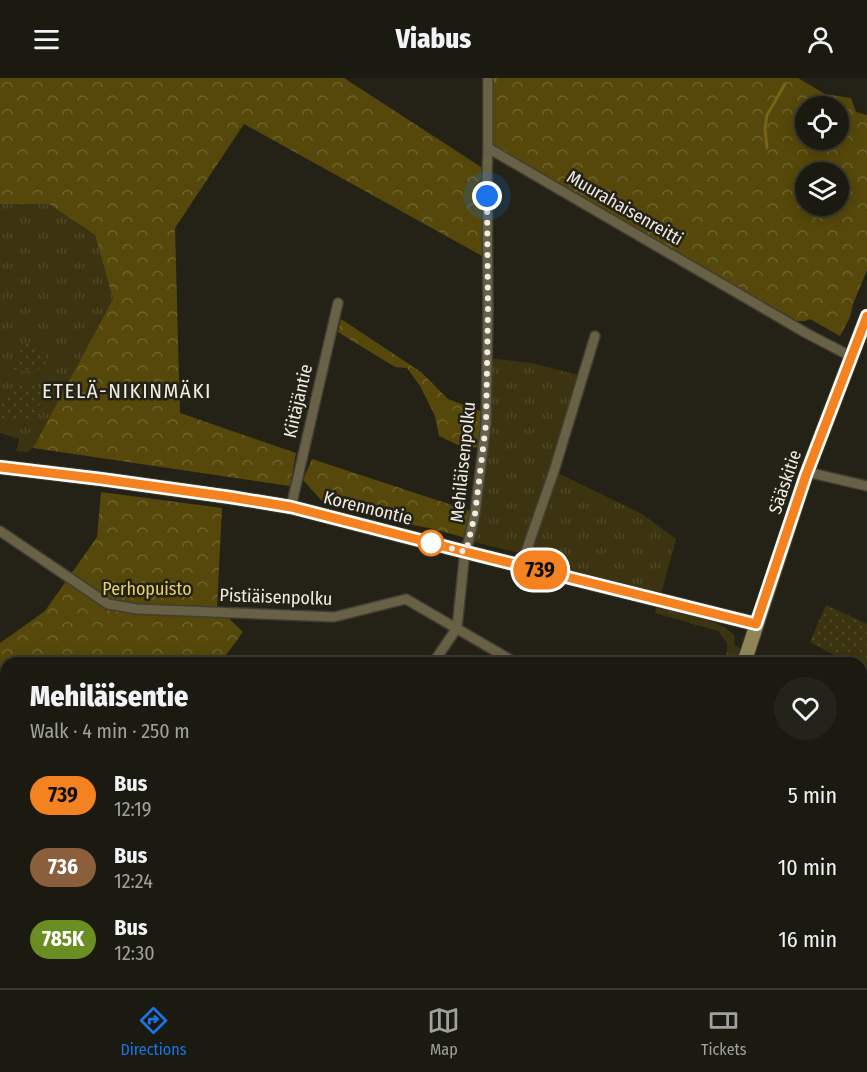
<!DOCTYPE html>
<meta charset="utf-8">
<style>
body{margin:0;font-family:"Fira Sans Condensed",sans-serif;background:#242319;color:#f1f3f6;height:100vh;display:flex;flex-direction:column;font-size:22px;white-space:nowrap}
*{box-sizing:border-box;margin:0}
p{font-size:20px;color:#a0a19f}
.icon{flex:none;width:33px;height:33px;fill:none;stroke:currentColor;stroke-width:2;stroke-linecap:round;stroke-linejoin:round}
.map{position:relative;flex:1;overflow:hidden}
.panel{position:absolute;left:0px;top:579px;width:867px;height:332px;display:flex;flex-direction:column;background:#1b1a10;border-radius:18px 18px 0 0;box-shadow:0 3px 15px #0003,0 0 0 2px #393830}
.panel>*{flex:none}
.badge{padding:0 12px;border-radius:20px;font-size:21px;line-height:39px}
.controls{position:absolute;left:795px;top:18px;display:grid;gap:12px}
.controls a{display:grid;place-items:center;width:54px;height:54px;border-radius:50%;background:#1b1a10;box-shadow:0 3px 15px #0003,0 0 0 2px #393830;font-size:30px}
.you{position:absolute;width:30px;height:30px;margin:-15px;border:4px solid #fff;border-radius:50%;background:#1a73e8;box-shadow:0 0 0 9px #1a73e833}
.map>.badge{position:absolute;translate:-50% -50%;box-shadow:0 0 0 3px #fff}
.round{display:grid;place-items:center;flex:none;width:63px;height:63px;border-radius:32px;background:#242319}
.head{display:flex;align-items:center;justify-content:space-between;height:102px;padding:0 30px}
h1{font-size:28px;font-weight:800;line-height:45px}
ul{padding:0;list-style:none}
li{display:flex;align-items:center;gap:18px;height:72px;padding:0 30px}
li div{flex:1}
li b{display:block;font-size:22px}
li em{font-style:normal}
li .badge{min-width:66px;font-weight:700;text-align:center}
header{display:flex;justify-content:space-between;align-items:center;height:78px;padding:0 30px;background:#1b1a10;font-size:27px;font-weight:800}
.dock{display:flex;justify-content:space-around;align-items:center;height:84px;border-top:2px solid #393830;background:#1b1a10;font-size:16px;color:#a0a19f}
.dock a{display:grid;justify-items:center;gap:3px}
.dock .active{color:#1a73e8}
.map>svg:first-child{display:block}
.grass{fill:url(#grass-tufts)}
.forest{fill:url(#forest-crowns);fill-rule:evenodd}
.park{fill:url(#park-dots)}
.lines{fill:none;stroke-linecap:round;stroke-linejoin:round}
.stream{stroke:#766514;stroke-width:3}
.street-casing{stroke:#403e33;stroke-width:12}
.secondary-casing{stroke:#403e33;stroke-width:16}
.street{stroke:#686145;stroke-width:9}
.secondary{stroke:#918657;stroke-width:14}
.line-casing{stroke:#fff;stroke-width:14}
.line{stroke:#f58220;stroke-width:9}
.walk{stroke:#eeece4;stroke-width:6;stroke-dasharray:0 10.8}
.stop-dot{fill:#fff;stroke:#f58220;stroke-width:3}
.labels{text-anchor:middle;dominant-baseline:central;stroke-width:5;stroke-linejoin:round;paint-order:stroke}
.street-label{font-size:18px;fill:#eeece4;stroke:#242216}
.park-label{font-size:18px;fill:#e8d068;stroke:#242216}
.quarter-label{font-size:21px;letter-spacing:1.5px;fill:#eeece4;stroke:#242216}
</style>
<header><svg class="icon" aria-label="menu" viewBox="0 0 24 24"><path d="M4 6h16M4 12h16M4 18h16"/></svg>Viabus<svg class="icon" aria-label="person" viewBox="0 0 24 24"><circle cx="12" cy="8" r="4"/><path d="M4 21q1-7 8-7t8 7"/></svg></header>
<div class="map">
<svg width="867" height="910" viewBox="0 0 867 910">
<defs>
<pattern id="grass-tufts" width="24" height="20" patternUnits="userSpaceOnUse" patternTransform="scale(1.5)"><rect width="24" height="20" fill="#3c3410"/><path d="M3 7l-1-3M5 7V3M7 7l1-3M15 17l-1-3M17 17v-4M19 17l1-3" fill="none" stroke="#4f4827"/></pattern>
<pattern id="forest-crowns" width="20" height="18" patternUnits="userSpaceOnUse" patternTransform="scale(1.5)"><rect width="20" height="18" fill="#55480a"/><path d="M2 6a3 3 0 1 1 6 0M12 15a3 3 0 1 1 6 0" fill="none" stroke="#6e632e"/></pattern>
<pattern id="park-dots" width="8" height="8" patternUnits="userSpaceOnUse" patternTransform="scale(1.5)"><rect width="8" height="8" fill="#3c3410"/><path d="M2 2h.1M6 6h.1" fill="none" stroke="#4f4827" stroke-width="1.8" stroke-linecap="round"/></pattern>
</defs>
<rect width="100%" height="100%" fill="#242216"/>
<path class="grass" d="M0,126h49l46,31 18,64 -80,149 -5,4 -12,-1 3,-10v-2l-19,-6z
M488,280l44,5 46,12 -21,74 1,24 84,41 34,25 -15,55 -129,-32 -4,-7 -54,-13 -4,-3z
M656,529c23,6 63,11 79,29l-1,8 7,5 -3,14h-14l3,-12v-8l-9,-12 -63,-18z"/>
<path class="forest" d="M0,0h344l137,89 3,90 -240,-133 -69,104 5,185 116,40 -6,33 -257,-38 80,-149 -18,-64 -46,-31h-49z
M494,0h304l27,16 26,4 5,14 11,3v155l-14,34 -3,13 -10,19 -30,-17 -5,2h-8l-303,-175zM838,28v34h-32v-34zM838,94v34h-32v-34z
M341,241l80,53 27,27 38,14 -4,35 -22,-2 -21,-10 -4,-20 -15,-30 -13,-18 -12,-1 -57,-35z
M312,381l155,51 8,4 -5,25 -41,-11 -33,-6 -71,-18 -22,-24z
M101,414l121,16 -5,99 26,25 -23,31h-214v83l-6,8v-111l45,-32 52,-74z"/>
<path class="park" d="M26,265h9l9,10 2,12c-11,7 -21,8 -33,4v-7z
M23,302l11,5 11,13 -19,25 -26,-5c0,-26 2,-24 23,-38z
M826,527l41,19v48l-6,-3v-6h-12l-39,-21z
M867,616v70l-6,-4v-54z"/>
<g class="lines">
<path class="stream" d="M495,3v-3
M767,70l-2,-19 2,-14 18,-31"/>
<defs>
<path id="street" d="M488,70l318,185 46,24
M807,394l60,14
M291,429l47,-204
M0,453l108,73 29,5 197,8 72,-18 110,64
M521,488l33,-95 41,-135
M433,585l24,-35 7,-68 11,-46 11,-90 2,-114 -1,-136 1,-26v-70
M861,682l6,4
M0,804l6,4
M861,891l6,-1
M150,904l8,6
M213,910l4,-6"/>
<path id="secondary" d="M0,389l101,12 129,18 61,10 175,45 290,72
M744,585l62,-188 61,-159
M742,910l1,-6"/>
</defs>
<use href="#street" class="street-casing"/>
<use href="#secondary" class="secondary-casing"/>
<use href="#street" class="street"/>
<use href="#secondary" class="secondary"/>
</g>
<g class="lines">
<defs>
<path id="line" d="M0,389l101,12 129,18 61,10 175,45 290,72 50,-149 61,-159"/>
</defs>
<use href="#line" class="line-casing"/>
<use href="#line" class="line"/>
<path class="walk" d="M431,465l35,9 9,-38 11,-90 2,-114 -1,-114"/>
</g>
<circle class="stop-dot" cx="431" cy="465" r="12"/>
<g class="labels">
<g class="street-label">
<text transform="translate(625 130) rotate(30)">Muurahaisenreitti</text>
<text transform="translate(298 323) rotate(-77)">Kiitäjäntie</text>
<text transform="translate(463 384) rotate(-84)">Mehiläisenpolku</text>
<text transform="translate(785 404) rotate(-71)">Sääskitie</text>
<text transform="translate(368 430) rotate(14)">Korennontie</text>
<text transform="translate(276 519) rotate(2)">Pistiäisenpolku</text>
</g>
<g class="park-label">
<text x="147" y="511">Perhopuisto</text>
</g>
<g class="quarter-label">
<text x="127" y="313">ETELÄ-NIKINMÄKI</text>
</g>
</g>
</svg>
<div class="controls">
<a><svg class="icon" aria-label="locate" viewBox="0 0 24 24"><circle cx="12" cy="12" r="6"/><path d="M12 2v4M12 18v4M2 12h4M18 12h4"/></svg></a>
<a><svg class="icon" aria-label="layers" viewBox="0 0 24 24"><path d="M12 4l9 5-9 5-9-5zM3 14l9 5 9-5"/></svg></a>
</div>
<div class="you" style="left:487px;top:118px"></div>
<b class="badge" style="left:540px;top:492px;background:#f58220;color:#111">739</b>
<section class="panel">
<div class="head"><div><h1>Mehiläisentie</h1><p>Walk · 4 min · 250 m</p></div><a class="round"><svg class="icon" aria-label="heart" viewBox="0 0 24 24"><path d="M12 20l-8-8c-3-5 5-10 8-4 3-6 11-1 8 4z"/></svg></a></div>
<ul>
<li><span class="badge" style="background:#f58220;color:#111">739</span><div><b>Bus</b><p>12:19</p></div><em>5 min</em></li>
<li><span class="badge" style="background:#8b5e3c;color:#fff">736</span><div><b>Bus</b><p>12:24</p></div><em>10 min</em></li>
<li><span class="badge" style="background:#6b8e23;color:#fff">785K</span><div><b>Bus</b><p>12:30</p></div><em>16 min</em></li>
</ul>
</section>
</div>
<nav class="dock">
<a class="active"><svg class="icon" aria-label="directions" viewBox="0 0 24 24"><path d="M12 3l9 9-9 9-9-9zM9 14v-3h6M13 9l2 2-2 2"/></svg>Directions</a>
<a><svg class="icon" aria-label="map" viewBox="0 0 24 24"><path d="M3 6l6-2 6 2 6-2v14l-6 2-6-2-6 2zM9 4v14M15 6v14"/></svg>Map</a>
<a><svg class="icon" aria-label="tickets" viewBox="0 0 24 24"><path d="M3 7h18v10H3zM15 7v10"/></svg>Tickets</a>
</nav>
